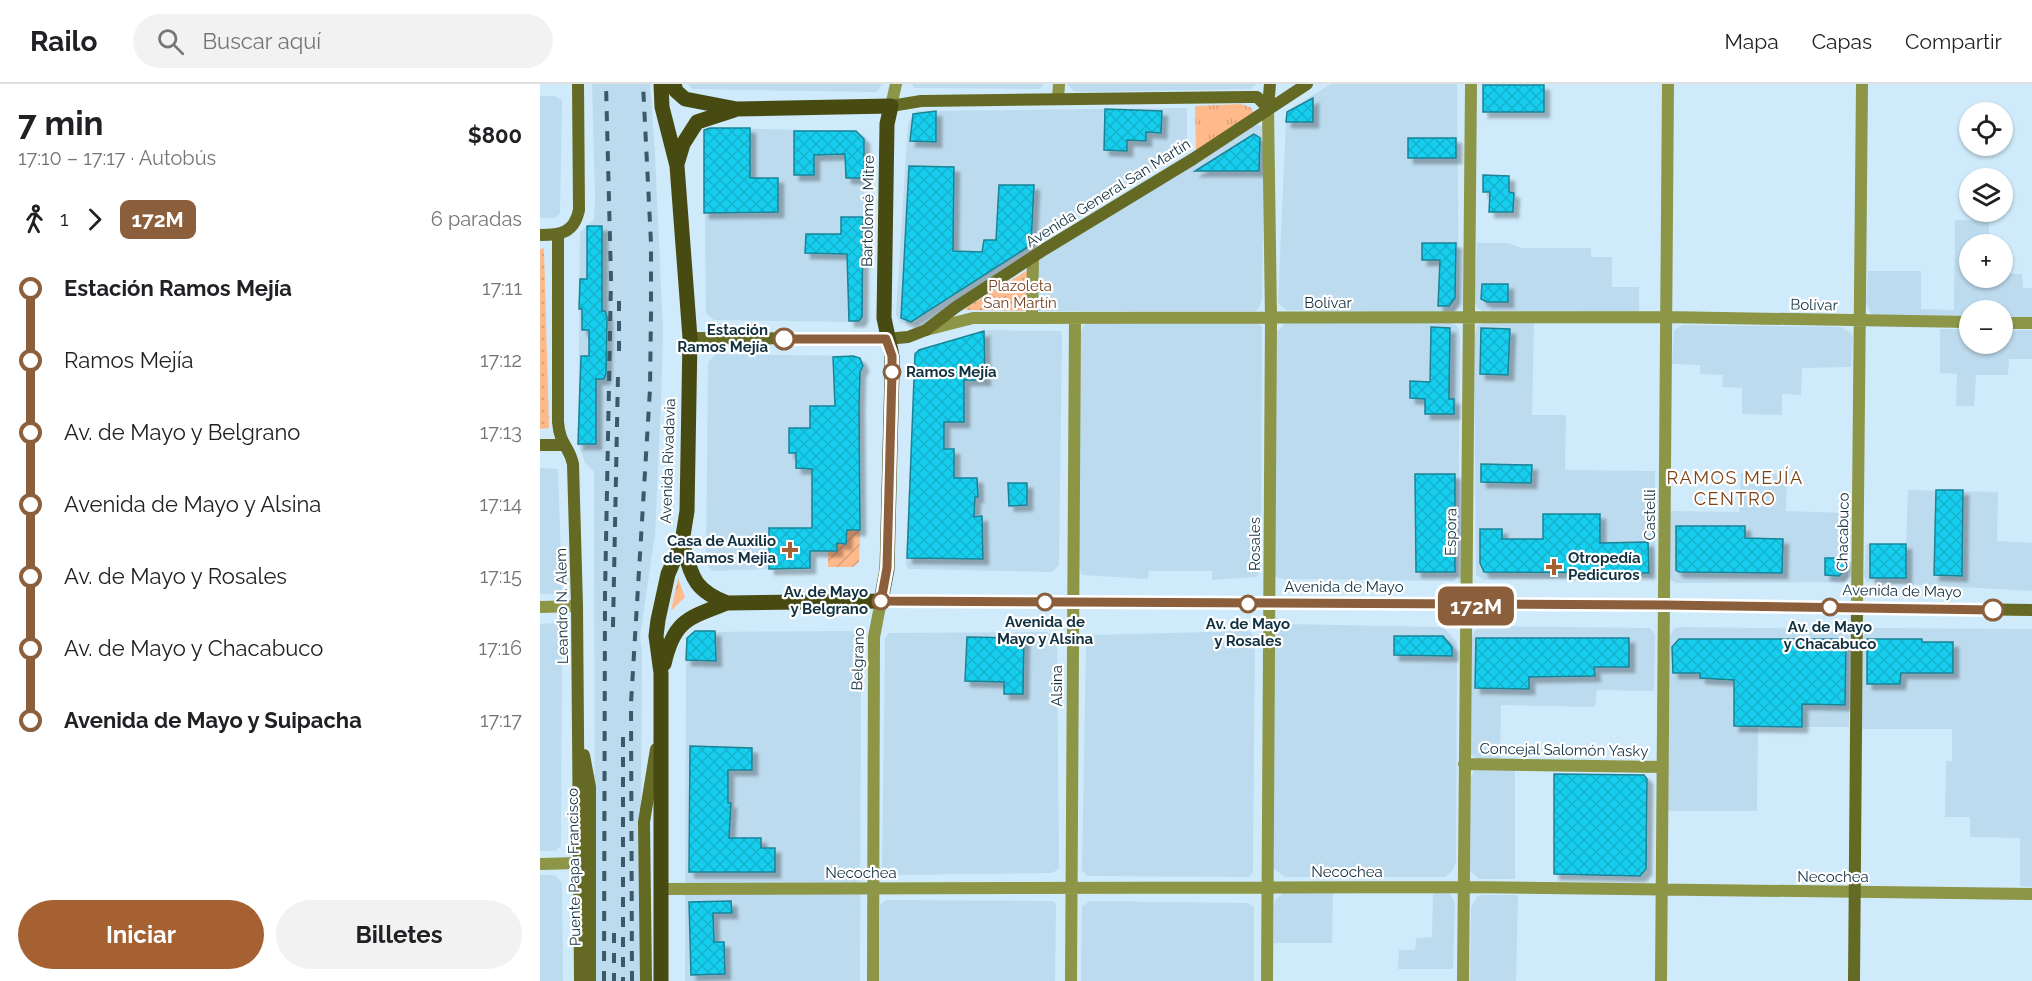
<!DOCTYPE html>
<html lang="es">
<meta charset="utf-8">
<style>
body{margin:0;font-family:Raleway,sans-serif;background:#f2f2f2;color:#202124;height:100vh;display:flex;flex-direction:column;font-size:22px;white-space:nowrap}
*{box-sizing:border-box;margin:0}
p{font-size:20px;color:#757577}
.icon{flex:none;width:33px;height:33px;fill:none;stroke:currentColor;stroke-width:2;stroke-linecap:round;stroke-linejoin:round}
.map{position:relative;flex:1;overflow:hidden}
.details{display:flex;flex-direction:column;background:#fff;width:540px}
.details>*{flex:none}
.badge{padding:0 12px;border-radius:9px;font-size:21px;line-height:39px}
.fabs{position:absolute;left:1419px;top:18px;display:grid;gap:12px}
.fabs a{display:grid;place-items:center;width:54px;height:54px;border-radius:50%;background:#fff;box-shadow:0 2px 4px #0004;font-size:30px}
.map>.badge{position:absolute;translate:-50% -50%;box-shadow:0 0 0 3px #fff}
.legs{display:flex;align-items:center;gap:9px;height:66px;padding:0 18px;font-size:20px}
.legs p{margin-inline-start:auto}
.headline{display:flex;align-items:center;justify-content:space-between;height:102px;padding:0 18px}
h1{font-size:33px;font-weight:700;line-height:45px}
.cta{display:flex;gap:12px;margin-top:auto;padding:12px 18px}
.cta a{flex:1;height:69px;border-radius:36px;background:#a56131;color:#fff;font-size:24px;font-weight:700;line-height:69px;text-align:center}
.cta a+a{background:#f2f2f2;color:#202124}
ul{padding:0 18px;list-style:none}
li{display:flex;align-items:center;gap:21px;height:72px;font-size:22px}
li i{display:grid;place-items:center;width:9px;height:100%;margin:0 8px;background:currentColor}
li i::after{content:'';width:15px;height:15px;margin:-8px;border:4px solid;border-radius:50%;background:#fff}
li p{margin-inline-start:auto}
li:first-child i{background:linear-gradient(#0000 50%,currentColor 0)}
li:last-child i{background:linear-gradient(currentColor 50%,#0000 0)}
header{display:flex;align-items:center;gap:36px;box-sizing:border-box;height:84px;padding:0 30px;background:#fff;border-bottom:2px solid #e0e0e0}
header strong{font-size:28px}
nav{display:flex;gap:33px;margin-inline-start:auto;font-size:21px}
.search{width:420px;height:54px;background:#f2f2f2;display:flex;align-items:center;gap:15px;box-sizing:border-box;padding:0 21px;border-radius:33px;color:#757577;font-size:22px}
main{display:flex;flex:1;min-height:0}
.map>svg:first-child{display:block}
.built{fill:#bddbee}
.grass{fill:url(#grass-tufts)}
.park{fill:url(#park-dots)}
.garden{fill:url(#garden-furrows)}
.building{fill:url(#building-cross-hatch);stroke:#1a8396;stroke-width:1.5;filter:url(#shadow)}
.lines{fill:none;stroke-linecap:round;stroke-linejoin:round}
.street{stroke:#8d9546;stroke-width:12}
.secondary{stroke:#646a23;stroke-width:12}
.primary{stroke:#474b12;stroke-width:15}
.rail{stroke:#3b5969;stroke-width:4;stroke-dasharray:10 10;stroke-linecap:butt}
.line-1-casing{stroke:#fff;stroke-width:14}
.line-1{stroke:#8b5e3c;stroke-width:9}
.stop-1-dot{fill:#fff;stroke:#8b5e3c;stroke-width:3}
.poi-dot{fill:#a56131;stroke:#fff;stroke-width:2}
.labels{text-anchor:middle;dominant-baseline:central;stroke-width:4.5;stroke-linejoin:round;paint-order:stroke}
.street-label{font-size:15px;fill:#123141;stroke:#fff}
.park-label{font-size:15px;fill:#754525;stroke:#fff}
.stop-label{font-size:15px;font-weight:bold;fill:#123141;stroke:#fff}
.poi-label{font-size:15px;font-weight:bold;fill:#123141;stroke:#fff;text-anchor:end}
.quarter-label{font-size:18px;letter-spacing:1.5px;fill:#7e4314;stroke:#fff}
</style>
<header>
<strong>Railo</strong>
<div class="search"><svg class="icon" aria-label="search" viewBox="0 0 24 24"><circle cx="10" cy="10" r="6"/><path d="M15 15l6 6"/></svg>Buscar aquí</div>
<nav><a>Mapa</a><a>Capas</a><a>Compartir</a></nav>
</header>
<main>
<section class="details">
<div class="headline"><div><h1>7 min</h1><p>17:10 – 17:17 · Autobús</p></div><b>$800</b></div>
<div class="legs"><svg class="icon" aria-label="walk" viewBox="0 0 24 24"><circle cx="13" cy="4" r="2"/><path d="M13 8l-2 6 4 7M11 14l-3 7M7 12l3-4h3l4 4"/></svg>1<svg class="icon" aria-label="forward" viewBox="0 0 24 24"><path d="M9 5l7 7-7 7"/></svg><b class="badge" style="background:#8b5e3c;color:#fff">172M</b><p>6 paradas</p></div>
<ul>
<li><i style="color:#8b5e3c"></i><b>Estación Ramos Mejía</b><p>17:11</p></li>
<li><i style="color:#8b5e3c"></i><span>Ramos Mejía</span><p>17:12</p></li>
<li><i style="color:#8b5e3c"></i><span>Av. de Mayo y Belgrano</span><p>17:13</p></li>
<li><i style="color:#8b5e3c"></i><span>Avenida de Mayo y Alsina</span><p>17:14</p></li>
<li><i style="color:#8b5e3c"></i><span>Av. de Mayo y Rosales</span><p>17:15</p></li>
<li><i style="color:#8b5e3c"></i><span>Av. de Mayo y Chacabuco</span><p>17:16</p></li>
<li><i style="color:#8b5e3c"></i><b>Avenida de Mayo y Suipacha</b><p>17:17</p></li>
</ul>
<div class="cta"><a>Iniciar</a><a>Billetes</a></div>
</section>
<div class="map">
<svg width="1492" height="897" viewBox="0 0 1492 897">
<defs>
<pattern id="grass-tufts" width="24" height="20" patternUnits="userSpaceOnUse" patternTransform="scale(1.5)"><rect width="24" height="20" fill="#ffba8c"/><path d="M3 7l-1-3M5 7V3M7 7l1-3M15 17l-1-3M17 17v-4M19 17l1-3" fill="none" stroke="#daa07a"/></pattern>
<pattern id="park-dots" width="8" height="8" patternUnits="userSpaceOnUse" patternTransform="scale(1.5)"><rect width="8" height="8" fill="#ffba8c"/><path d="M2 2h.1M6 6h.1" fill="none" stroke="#daa07a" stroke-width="1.8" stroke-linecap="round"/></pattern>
<pattern id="garden-furrows" width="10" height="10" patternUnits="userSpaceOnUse" patternTransform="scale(1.5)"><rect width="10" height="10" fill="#ffba8c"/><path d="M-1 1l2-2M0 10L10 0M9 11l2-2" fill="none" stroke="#daa07a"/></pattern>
<pattern id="building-cross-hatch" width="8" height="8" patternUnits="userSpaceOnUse" patternTransform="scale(1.5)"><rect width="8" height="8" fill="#16cfee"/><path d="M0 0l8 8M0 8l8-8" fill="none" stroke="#13b2cd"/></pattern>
<filter id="shadow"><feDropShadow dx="5.5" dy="5.5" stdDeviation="1.5" flood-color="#0004"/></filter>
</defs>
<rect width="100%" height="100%" fill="#cfebfb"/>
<path class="built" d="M52,0h58l5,69 8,178 -2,71 -6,132 -15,103 2,14 -2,330h-45l-1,-509 -9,-10 -7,-18 2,-212 14,-12 1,-23z
M148,0h194l-5,8 -185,-3z
M372,0h132l-4,5 -126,-1z
M527,0h190l-7,5 -169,3 -7,-1z
M791,0h126l2,219 -5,10 -168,-3 -8,-7 8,-184 2,-9z
M0,12h15l7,4 -2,114 -6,4h-14z
M647,24v41l-276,174h-10l-3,-4 -2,-5 12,-191 9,-12z
M714,40l8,2 3,4 -3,167 -2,9 -4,5h-219v-53z
M172,44l143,3 9,9 -1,177 -6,5 -143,-2 -8,-7 -2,-179z
M1415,136l34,1v23h-19v34h32l1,-4h19l1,14h9v29h-29l-1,-7h-32l-1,7h-91l-7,-3 -5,-12 2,-31h53v38l33,1z
M937,159h31l13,5h70v9h21v30h27v25l-156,-1 -6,-3 -3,-6z
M945,238h49l-2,93h34l-1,55 90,1v99l-3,7 -168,3 -8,-5 -2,-238 3,-11z
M550,239h168l4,4 -1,241 -4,9 -45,3v-9h-63l-1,8 -66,-4 -4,-10 2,-232 5,-9z
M745,239h166l7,4 2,10 -2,238 -4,6 -172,-2 -8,-3 2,-237 1,-7z
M1143,241l158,2 10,6 2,6 -2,28 -49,1 -1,27 -19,-1v21l-40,-1v-26l-20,-1 1,-12 -23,-1v-9l-28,-1 2,-34z
M1400,245h29l1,15h32l1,-14h29v29h-23l-1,16h-32l-2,31h-18l1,-32 -17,-1z
M449,246l71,1 2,4 -3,230 -7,7 -142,-3 -4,-3 8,-214z
M176,270l139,2 6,5 -1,145h-48v23l-43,40 -57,2 -6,-8 2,-201z
M0,384l18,1 4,121 -3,4h-19z
M1201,389l46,1 -1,37 63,2 -1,66 -4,3 -168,1 -7,-4v-68l70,1z
M1368,406l90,2 -1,49 35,2v48l-165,-9 -3,-5 2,-33h40z
M17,539l5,3 -1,220 -6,5h-15v-227z
M744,540l159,3 14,15 -1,220 -4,9 -7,6h-160l-11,-8v-230l5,-11z
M943,542l167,2 5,7 -1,56 -57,-1 -2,17 -94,-2 -1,54h-22l-7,-4 1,-117 3,-8z
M1140,543l159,2 10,6v92h-91l-1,84h-89v-172l6,-10z
M1332,544l160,1v258l-12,-1v-48l-50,-1v-20h-25l1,-56h6v-32h-90l1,-93z
M315,547l6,2 -1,348h-175l1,-343 10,-6z
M709,547l6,6 -2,235 -4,5 -162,-1 -5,-6 4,-228 5,-7z
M507,548l10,10 2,227 -7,4 -166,2 -4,-6 3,-230 4,-6z
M935,685h40v110h-36l-9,-8 1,-94z
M0,791h15l7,8 1,98h-23z
M745,808l48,1 -1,50h-58v-38l2,-6z
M893,808l16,1 6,9 -2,67h-55l1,-19h16l1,-12 16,-1z
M942,811h36l-2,86h-46l1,-74 6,-10z
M346,816l167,1 3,3 -1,77h-176l1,-76z
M550,817l158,2 6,4v74h-173l1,-75z"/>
<path class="grass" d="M701,20l11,4 1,6 -57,36 -1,-44z
M138,494l7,19 -14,14z"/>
<path class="park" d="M4,164l5,180 -9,1v-180z
M488,186l9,41 -72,-1 2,-3z"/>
<path class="garden" d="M307,446h13l-1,32 -6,5h-25v-16l9,-8h9z"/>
<path class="building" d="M943,1h61v27h-61z
M773,14v24h-27l1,-10z
M565,25l57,2 -1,22 -15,-1v9l-19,-1v11l-23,-1z
M396,27v31l-26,-1 3,-27z
M170,44h40v50h28v34l-74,1v-83z
M254,47h62l8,8v39h-18l-1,-24 -31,1v20h-20z
M714,50l6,4 -1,33h-64z
M868,54h48v20h-48z
M369,82l45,1 -1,84 29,1 2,-12h12l3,-55h35l-3,60 -120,77 -10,-4z
M943,91l26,1v16l5,1 -1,19h-24l1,-20h-7z
M301,133h22l-1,100 -3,4h-10l-2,-67 -42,-1 1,-19h35z
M47,142h15v85h3l2,6 -1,57 -2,5h-8v65h-18l3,-88h8v-26h-7v-21h-3l1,-30h7z
M882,159h34l-1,55 -6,8h-11l2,-46h-18z
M942,200h26v18h-21l-6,-3z
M891,243l19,1 -1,71h5v15h-29v-15l-15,-1v-17l20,1z
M941,244l29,1 -2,46 -28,-1z
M444,247l1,49h-21v42h-20v27h10v29h23l1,19h-3l-1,20 8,-1 1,43 -76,-1 8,-204 4,-4z
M313,272l7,2 3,8 -3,6 -1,35 1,123h-13l-1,14 -9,-1v8h-27v17l-41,1v-41h43v-59l-16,-1v-15h-7v-25h21v-22h25l-2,-49z
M941,380l51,1 -1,18 -50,-1z
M875,390h40v98h-39z
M468,399h19v22l-18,1z
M1396,406h27l-1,86 -28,-1z
M1003,430h57v29l48,-1 1,31 -165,-1 -4,-9v-34h22v10h41z
M1136,442h69v12l38,1 -1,34 -103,-1 -3,-2z
M1330,460h36v34h-36z
M1285,474h20v12l-6,6 -14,-1z
M155,547h20l1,30 -30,-1 1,-22z
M854,552h49l9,11v9l-58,-1z
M427,553l57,1 -1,56h-19v-12l-39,-1z
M936,554h153v29h-35l1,9 -66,1v12l-54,-1z
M1139,555h162l5,7 -1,59 -43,-1v23l-68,-1v-46l-34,-2v-5h-27l-1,-26z
M1327,555h55v3h31v31h-52l-1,11h-33z
M150,662l62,2v22h-24v33h3l-2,35h32v10h14v24h-86z
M1014,690l90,1 3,4 -1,90 -6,7 -86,-2z
M191,817l1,12h-19l1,29h10l1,32 -34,1 -2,-73z"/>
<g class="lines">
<path class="street" d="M518,15l1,-15
M351,22l5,-22
M492,233l1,-60
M1462,239h30
M386,246l47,-12 691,-1 306,5
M0,523l37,-1
M1317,524l5,-524
M924,680l199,3
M0,780l39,-1
M122,805l802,-2 568,7
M333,897l1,-344 7,-36
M531,897l4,-663
M727,897l4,-663 -3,-210
M923,897l8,-897
M1121,897l7,-897"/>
<path class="secondary" d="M351,22l30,-5 327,-4h9l11,11
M728,24l2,-24
M0,151c21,0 34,-2 39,-25l-1,-126
M18,151v187c2,24 11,23 15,42l4,142 3,375
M150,254l196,1 22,-2 18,-7 30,-23 89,-58 148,-90 114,-75
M0,361h22
M341,517l784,4 367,5
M44,671l6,32v194
M106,897l-2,-159 12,-73
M1314,897l3,-373"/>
<path class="primary" d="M121,0l1,23 15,59 13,172 -3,173 -5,31 -14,32 -10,46 -2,16 5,37v308
M134,0l2,7 9,8 52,10 154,-3 -4,18 -3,194 8,38v16l-5,197 -6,32 -154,2c-35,-14 -35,-27 -45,-61
M137,80l6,-20 14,-22 37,-12
M124,580c10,-44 24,-46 63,-61"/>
<path class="rail" d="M79,267v-60
M73,543l5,-252
M83,653v244
M74,849v48
M64,897l1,-386 6,-316 -5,-195
M92,897l-1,-278 19,-314 1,-75v-71l-8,-159"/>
</g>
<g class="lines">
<defs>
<path id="line-1" d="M244,255h102l6,17v16l-5,196 -6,33 784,4 328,5"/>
</defs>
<use href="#line-1" class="line-1-casing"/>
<use href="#line-1" class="line-1"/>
</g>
<g class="stop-1-dot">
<circle cx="244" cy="255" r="10"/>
<circle cx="352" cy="288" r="8"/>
<circle cx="341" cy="517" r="8"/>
<circle cx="505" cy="518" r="8"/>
<circle cx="708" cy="520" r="8"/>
<circle cx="1290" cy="523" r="8"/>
<circle cx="1453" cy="526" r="10"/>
</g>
<g class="poi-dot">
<path d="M247 457h6v6h6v6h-6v6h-6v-6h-6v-6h6z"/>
<path d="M1011 474h6v6h6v6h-6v6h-6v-6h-6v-6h6z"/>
</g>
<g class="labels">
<g class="street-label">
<text transform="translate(568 109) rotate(-32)">Avenida General San Martín</text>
<text transform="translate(328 127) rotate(-89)">Bartolomé Mitre</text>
<text x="788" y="219">Bolívar</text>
<text transform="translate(1274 221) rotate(1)">Bolívar</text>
<text transform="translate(128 377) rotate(-88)">Avenida Rivadavia</text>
<text transform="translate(1110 431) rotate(-90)">Castelli</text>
<text transform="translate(911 448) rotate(-89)">Espora</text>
<text transform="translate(1303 448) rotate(-89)">Chacabuco</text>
<text transform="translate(715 460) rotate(-90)">Rosales</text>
<text x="804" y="503">Avenida de Mayo</text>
<text transform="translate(1362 507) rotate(1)">Avenida de Mayo</text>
<text transform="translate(22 522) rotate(-91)">Leandro N. Alem</text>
<text transform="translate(318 575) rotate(-88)">Belgrano</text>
<text transform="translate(517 602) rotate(-90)">Alsina</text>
<text transform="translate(1024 666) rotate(1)">Concejal Salomón Yasky</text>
<text transform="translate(34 783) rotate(-91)">Puente Papa Francisco</text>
<text x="807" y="788">Necochea</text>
<text x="321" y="789">Necochea</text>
<text x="1293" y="793">Necochea</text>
</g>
<g class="park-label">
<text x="480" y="202">Plazoleta<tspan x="480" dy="17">San Martín</tspan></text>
</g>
<g class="stop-label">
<text x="228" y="246" text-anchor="end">Estación<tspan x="228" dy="17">Ramos Mejía</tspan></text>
<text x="366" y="288" text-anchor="start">Ramos Mejía</text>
<text x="328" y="508" text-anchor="end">Av. de Mayo<tspan x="328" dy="17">y Belgrano</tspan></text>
<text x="505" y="538">Avenida de<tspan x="505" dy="17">Mayo y Alsina</tspan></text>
<text x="708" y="540">Av. de Mayo<tspan x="708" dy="17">y Rosales</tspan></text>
<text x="1290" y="543">Av. de Mayo<tspan x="1290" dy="17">y Chacabuco</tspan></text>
</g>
<g class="poi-label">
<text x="236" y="457">Casa de Auxilio<tspan x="236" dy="17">de Ramos Mejia</tspan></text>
<text x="1028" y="474" text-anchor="start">Otropedía<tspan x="1028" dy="17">Pedicuros</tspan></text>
</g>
<g class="quarter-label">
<text x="1195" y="393">RAMOS MEJÍA<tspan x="1195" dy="21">CENTRO</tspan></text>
</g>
</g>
</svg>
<div class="fabs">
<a><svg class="icon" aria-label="locate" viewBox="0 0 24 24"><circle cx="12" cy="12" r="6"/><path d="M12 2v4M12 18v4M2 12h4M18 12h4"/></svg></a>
<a><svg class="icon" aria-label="layers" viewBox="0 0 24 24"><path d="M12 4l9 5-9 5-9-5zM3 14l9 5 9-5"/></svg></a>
<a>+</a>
<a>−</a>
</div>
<b class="badge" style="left:936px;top:522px;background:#8b5e3c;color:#fff">172M</b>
</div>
</main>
